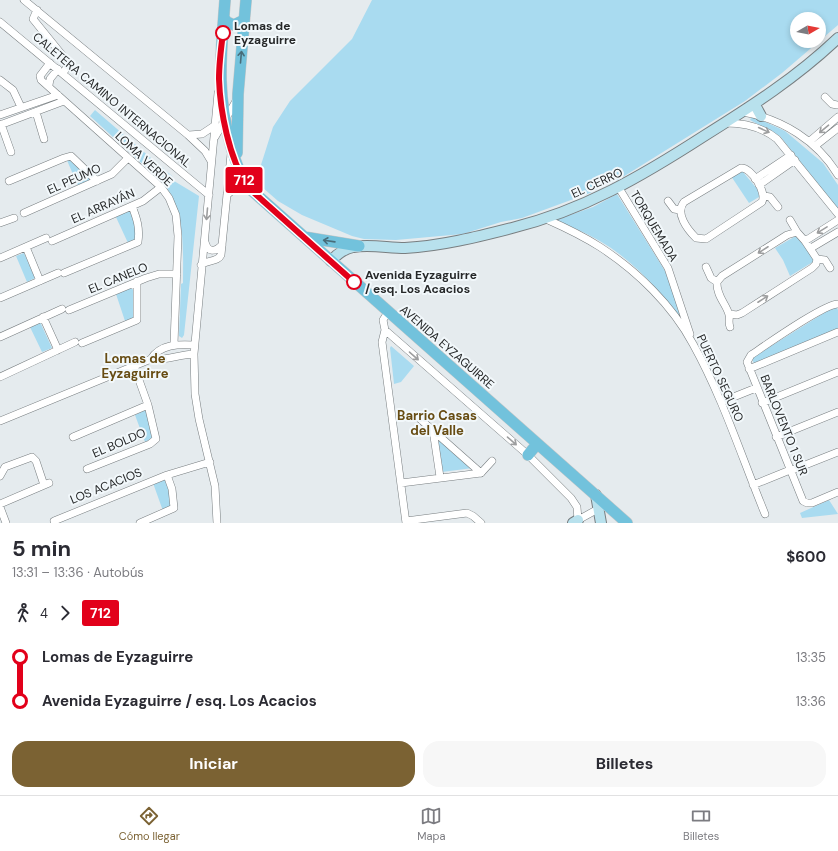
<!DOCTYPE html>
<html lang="es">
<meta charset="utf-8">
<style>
body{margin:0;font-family:"DM Sans",sans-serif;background:#f7f7f7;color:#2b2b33;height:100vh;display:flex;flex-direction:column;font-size:15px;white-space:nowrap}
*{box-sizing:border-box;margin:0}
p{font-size:13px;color:#7c7c81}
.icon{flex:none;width:22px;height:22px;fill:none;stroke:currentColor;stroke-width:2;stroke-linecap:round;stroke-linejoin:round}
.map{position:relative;height:523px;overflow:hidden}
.drawer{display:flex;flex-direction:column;background:#fff;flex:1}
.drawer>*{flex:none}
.badge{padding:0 8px;border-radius:3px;font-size:14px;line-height:26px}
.needle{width:26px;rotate:81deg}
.buttons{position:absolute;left:790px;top:12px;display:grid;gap:8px}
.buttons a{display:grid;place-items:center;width:36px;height:36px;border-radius:50%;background:#fff;box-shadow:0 2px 6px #0003;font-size:20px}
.map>.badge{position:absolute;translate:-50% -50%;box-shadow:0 0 0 2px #fff}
.legs{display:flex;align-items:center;gap:6px;height:44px;padding:0 12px;font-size:13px}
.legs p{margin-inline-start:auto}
.summary{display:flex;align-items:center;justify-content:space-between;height:68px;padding:0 12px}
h1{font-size:22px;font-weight:700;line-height:30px}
.primary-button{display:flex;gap:8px;margin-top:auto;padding:8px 12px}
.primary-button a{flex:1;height:46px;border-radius:16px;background:#7b6233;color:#fff;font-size:16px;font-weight:700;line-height:46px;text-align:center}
.primary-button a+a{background:#f7f7f7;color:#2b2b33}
ul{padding:0 12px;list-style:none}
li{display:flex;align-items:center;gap:14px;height:44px;font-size:15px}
li i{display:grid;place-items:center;width:6px;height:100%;margin:0 5px;background:currentColor}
li i::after{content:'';width:10px;height:10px;margin:-5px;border:3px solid;border-radius:50%;background:#fff}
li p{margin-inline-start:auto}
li:first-child i{background:linear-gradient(#0000 50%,currentColor 0)}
li:last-child i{background:linear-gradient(currentColor 50%,#0000 0)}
.tabs{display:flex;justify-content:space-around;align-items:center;height:56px;border-top:1px solid #e1e1e2;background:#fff;font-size:11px;color:#7c7c81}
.tabs a{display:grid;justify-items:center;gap:2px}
.tabs .on{color:#7b6233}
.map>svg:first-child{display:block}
.green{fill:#a9dbf0;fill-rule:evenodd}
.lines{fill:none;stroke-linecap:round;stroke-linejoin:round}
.street-casing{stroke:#787e80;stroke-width:8}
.secondary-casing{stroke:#787e80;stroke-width:12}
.primary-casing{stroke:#c7c7c7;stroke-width:12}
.street{stroke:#fff;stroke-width:7}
.secondary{stroke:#b8e1ed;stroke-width:10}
.primary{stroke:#72c2dc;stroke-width:11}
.oneway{stroke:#486d7a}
.oneway2{stroke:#9d9e9f}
.line-1-casing{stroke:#fff;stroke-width:9}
.line-1{stroke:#e2001a;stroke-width:6}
.stop-1-dot{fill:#fff;stroke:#e2001a;stroke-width:2}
.labels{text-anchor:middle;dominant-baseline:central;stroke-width:4;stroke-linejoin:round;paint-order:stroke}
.stop-label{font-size:12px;font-weight:bold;fill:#262829;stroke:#f2f8fb;text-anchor:start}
.street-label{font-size:12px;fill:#262829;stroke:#f2f8fb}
.neighbourhood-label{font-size:13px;font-weight:bold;fill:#674c13;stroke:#f2f8fb}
</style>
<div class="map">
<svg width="838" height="523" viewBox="0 0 838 523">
<rect width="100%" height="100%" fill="#e5ebee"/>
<path class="green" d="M372,0h466v25l-56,48 -37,28 -127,79 -3,-1 -25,14 -68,25 -21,4 -38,12 -67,6 -32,-1 -12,-3 -50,-21 -24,-14 -16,-14 -2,-19 13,-41 17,-26 62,-62zM797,19h22v22h-22z
M95,110l77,66 2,5 25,15 -15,139 -2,3 -3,-2 2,-52 2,-1c0,-34 3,-75 -22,-102l-71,-65z
M752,116l33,15 38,32 15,22v25l-58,-74 -30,-16z
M66,158h2l22,19 1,4 -13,5z
M740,171l3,1 15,18 1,7 -10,6 -18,-27z
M617,194l48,77 22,54c-26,-32 -53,-65 -89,-85 -13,-8 -28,-13 -42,-20l37,-13z
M126,210l6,2 5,21 -3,7 -6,3 -13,-28z
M794,237h3l17,18 2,5 -26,16 -7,-16 -8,-12z
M24,253l11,25 -8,4 -11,-26z
M130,288l6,3 -1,27 -10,3 -9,-27z
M832,308h5l1,2v19l-84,35 -2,-6z
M40,322l12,26 -10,4 -12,-25z
M391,346l23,20 -13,16 -7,2 -4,-36z
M147,409l7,28 -9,5 -10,-27z
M437,436l36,32 -31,4z
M167,478l5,27 -9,6 -10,-28z
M829,500l9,14 -36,4 -2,-5z"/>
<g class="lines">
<defs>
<path id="street" d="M24,0l164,135 17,16 6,10
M37,10l-4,9 34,42v5l-4,8
M0,22l209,173
M50,63l-10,13 1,4 120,107 8,11 7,17 2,21 -4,108
M0,80l13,10 8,17
M49,85l1,-6 8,-10
M825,97l7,7 5,1
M36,112l8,27
M743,112c39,7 75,29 95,63
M0,115l58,-20
M726,123c19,0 36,4 51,16l61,75
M1,124l10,28
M0,125l64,-24
M189,135l13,-1 12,-8
M215,137l21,-36
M810,141l28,-24
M815,146l23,-18
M741,168c10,-1 26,24 21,34l-56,37 -10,-1c-9,-9 -21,-25 -12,-36z
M755,179l36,-24
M9,181l55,-23 7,-2 26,25
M759,185l36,-25
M619,188l49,80 22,66
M227,195l10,-9 9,-2
M764,196l6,1 8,10
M668,201l6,8 6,1
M24,213l88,-39 16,-16
M546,219c18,8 37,17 54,28 37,24 72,58 93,97 30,54 49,114 72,170
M790,220l7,12 8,9 12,18
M0,223l14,-5
M52,241l91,-40 18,-14
M805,241l33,-21
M205,242c3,11 10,10 17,3
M26,247l14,34
M811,248l27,-16
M0,258l46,-20
M817,259l8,1 5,8
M201,265c6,-5 17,-3 20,-10l10,-101
M706,267l5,11 6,4
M64,273l74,-31c2,-14 -1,-23 -6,-36
M717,282l5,-6 65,-41 10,-3
M717,282c-1,14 10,23 12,33 1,4 -1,7 1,12
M0,298l58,-25
M838,304c-14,0 -72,41 -87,51l-4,7 56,139 4,2h5l26,-11
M69,310l77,-32 13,-4h18
M388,312l-5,8 2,10 143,125 43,43 6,9 1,13
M729,314l8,1 5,-2 70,-45 4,-4 1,-5
M43,317l15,33
M385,330l-3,12 24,181
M0,337l62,-28
M82,343l55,-23v-39
M151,359c8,3 31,-5 43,-5
M749,369l89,-37
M0,377l75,-35
M721,402l35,-14
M762,403l76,-31
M420,419l61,54
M0,421l151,-62c9,-15 28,-15 43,-14
M433,430l7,47
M73,437l75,-32
M776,437l62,-25
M87,469l63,-25 6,-5 -8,-34 -14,-39
M790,471l48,-19
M481,473l11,-12
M0,476l5,-9 27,-10 4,4 8,24
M401,483l80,-10
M753,485l37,-15
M0,504l49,-21
M0,507l6,16
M578,520l20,-11
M54,521l113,-46 43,-13
M406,521l61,-8 6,3 8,7
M140,523l34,-15 -2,-19 -5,-14
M217,523l-2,-37 -16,-67 -4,-25 -1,-40 24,-261"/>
<path id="secondary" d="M755,105l6,11
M331,261c6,-7 13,-12 22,-14 17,-3 35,1 52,1 36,-2 72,-11 107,-20 72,-18 130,-52 192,-92 48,-30 93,-59 134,-98
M596,495l5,28
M573,523l5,-3"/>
<path id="primary" d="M225,0c-4,55 -9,92 6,146 4,15 9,30 18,42l378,335
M224,18l3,4 7,3 10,-5
M237,153l1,-59 8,-94
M304,237l55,9
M528,455l9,-11"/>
</defs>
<use href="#street" class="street-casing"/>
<use href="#secondary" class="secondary-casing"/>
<use href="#primary" class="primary-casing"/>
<use href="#street" class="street"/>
<use href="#secondary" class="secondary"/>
<use href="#primary" class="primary"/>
</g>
<defs><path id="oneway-shaft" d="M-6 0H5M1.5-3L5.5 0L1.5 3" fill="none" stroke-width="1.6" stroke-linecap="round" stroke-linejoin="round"/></defs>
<g class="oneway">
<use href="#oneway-shaft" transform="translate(241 57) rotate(-85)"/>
<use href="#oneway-shaft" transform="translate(329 241) rotate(-172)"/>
</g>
<g class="oneway2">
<use href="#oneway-shaft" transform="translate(824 129) rotate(140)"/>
<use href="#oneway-shaft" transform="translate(764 130) rotate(25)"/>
<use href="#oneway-shaft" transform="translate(207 214) rotate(95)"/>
<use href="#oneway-shaft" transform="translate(822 230) rotate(148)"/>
<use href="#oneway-shaft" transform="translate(763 250) rotate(147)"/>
<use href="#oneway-shaft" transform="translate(763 299) rotate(-33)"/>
<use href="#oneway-shaft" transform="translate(414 356) rotate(41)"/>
<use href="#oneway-shaft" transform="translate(512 441) rotate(41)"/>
</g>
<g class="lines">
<defs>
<path id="line-1" d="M223,33c-2,15 -4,30 -4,46 1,32 10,79 28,106 4,6 10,10 15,15l92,82"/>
</defs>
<use href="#line-1" class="line-1-casing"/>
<use href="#line-1" class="line-1"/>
</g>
<g class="stop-1-dot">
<circle cx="223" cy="33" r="7"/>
<circle cx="354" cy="282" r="7"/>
</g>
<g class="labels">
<g class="stop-label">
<text x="234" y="26">Lomas de<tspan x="234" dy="14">Eyzaguirre</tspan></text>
<text x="365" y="275">Avenida Eyzaguirre<tspan x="365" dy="14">/ esq. Los Acacios</tspan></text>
</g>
<g class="street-label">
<text transform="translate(112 100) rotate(40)">CALETERA CAMINO INTERNACIONAL</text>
<text transform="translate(144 159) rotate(43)">LOMA VERDE</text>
<text transform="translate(74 179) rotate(-24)">EL PEUMO</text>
<text transform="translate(597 183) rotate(-25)">EL CERRO</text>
<text transform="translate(103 206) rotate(-24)">EL ARRAYÁN</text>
<text transform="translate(654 226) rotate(59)">TORQUEMADA</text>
<text transform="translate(118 278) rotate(-22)">EL CANELO</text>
<text transform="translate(447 347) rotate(41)">AVENIDA EYZAGUIRRE</text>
<text transform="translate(720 378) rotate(65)">PUERTO SEGURO</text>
<text transform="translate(784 425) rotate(68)">BARLOVENTO 1 SUR</text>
<text transform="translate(119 443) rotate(-23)">EL BOLDO</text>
<text transform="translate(106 486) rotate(-22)">LOS ACACIOS</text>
</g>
<g class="neighbourhood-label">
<text x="135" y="358">Lomas de<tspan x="135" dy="15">Eyzaguirre</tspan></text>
<text x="437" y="415">Barrio Casas<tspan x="437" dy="15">del Valle</tspan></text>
</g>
</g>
</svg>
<div class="buttons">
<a><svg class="needle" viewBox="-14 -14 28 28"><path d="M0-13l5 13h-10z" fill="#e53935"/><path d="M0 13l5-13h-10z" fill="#7c7c81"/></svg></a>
</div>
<b class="badge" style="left:244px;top:180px;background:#e2001a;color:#fff">712</b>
</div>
<section class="drawer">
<div class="summary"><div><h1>5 min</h1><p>13:31 – 13:36 · Autobús</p></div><b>$600</b></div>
<div class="legs"><svg class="icon" aria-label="walk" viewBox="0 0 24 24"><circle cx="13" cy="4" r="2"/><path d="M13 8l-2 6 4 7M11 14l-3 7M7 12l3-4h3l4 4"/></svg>4<svg class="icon" aria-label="forward" viewBox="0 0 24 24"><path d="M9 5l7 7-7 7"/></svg><b class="badge" style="background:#e2001a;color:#fff">712</b></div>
<ul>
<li><i style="color:#e2001a"></i><b>Lomas de Eyzaguirre</b><p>13:35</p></li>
<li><i style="color:#e2001a"></i><b>Avenida Eyzaguirre / esq. Los Acacios</b><p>13:36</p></li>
</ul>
<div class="primary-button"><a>Iniciar</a><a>Billetes</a></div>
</section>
<nav class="tabs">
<a class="on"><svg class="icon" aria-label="directions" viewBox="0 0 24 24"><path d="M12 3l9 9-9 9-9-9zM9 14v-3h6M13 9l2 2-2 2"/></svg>Cómo llegar</a>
<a><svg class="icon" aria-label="map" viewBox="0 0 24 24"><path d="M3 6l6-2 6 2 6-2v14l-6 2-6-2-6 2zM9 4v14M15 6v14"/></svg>Mapa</a>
<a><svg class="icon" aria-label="tickets" viewBox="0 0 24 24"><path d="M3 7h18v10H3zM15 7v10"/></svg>Billetes</a>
</nav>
